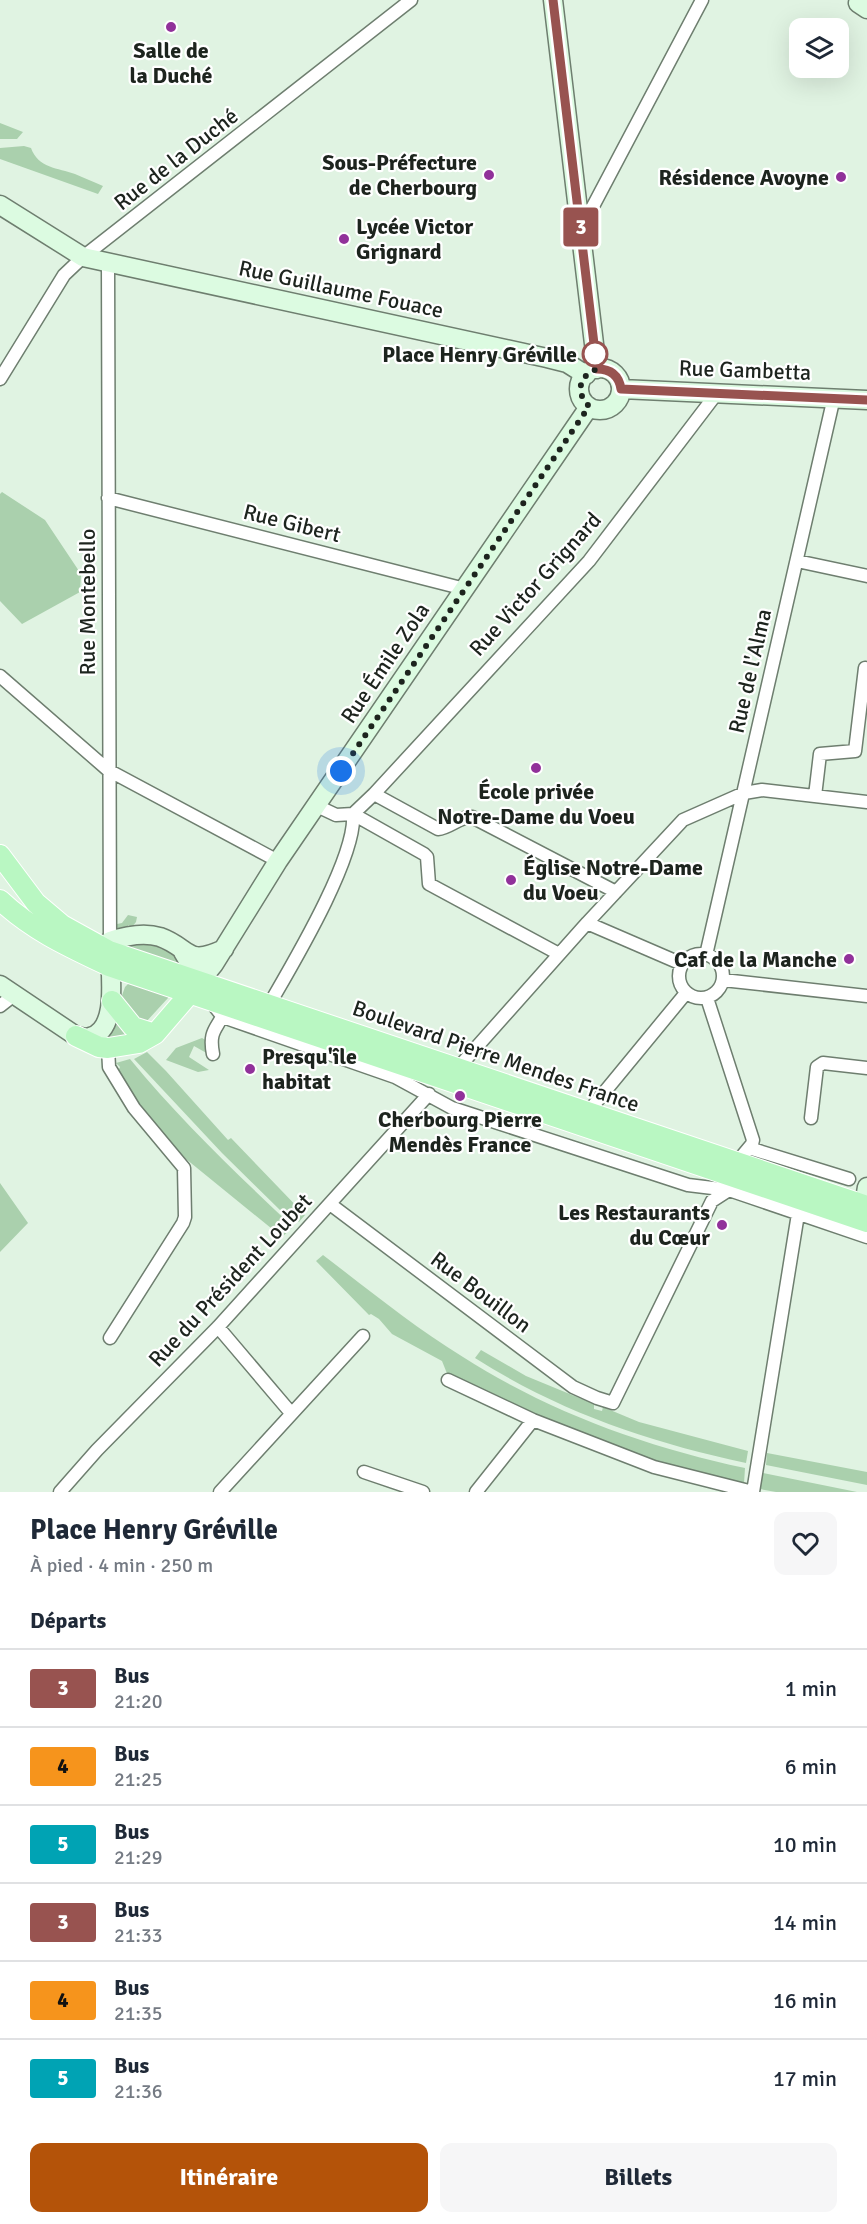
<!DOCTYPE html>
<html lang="fr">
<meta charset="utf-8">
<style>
body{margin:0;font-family:Signika,sans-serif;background:#f6f6f7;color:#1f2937;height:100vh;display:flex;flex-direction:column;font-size:22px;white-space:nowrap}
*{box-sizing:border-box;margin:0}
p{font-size:20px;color:#747a83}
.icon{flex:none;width:33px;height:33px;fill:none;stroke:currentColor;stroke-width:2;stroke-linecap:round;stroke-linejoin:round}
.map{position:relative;height:1492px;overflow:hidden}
.details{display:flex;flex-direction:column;background:#fff;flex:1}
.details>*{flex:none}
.badge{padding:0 12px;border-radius:4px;font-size:21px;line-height:39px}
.fabs{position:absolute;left:789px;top:18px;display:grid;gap:12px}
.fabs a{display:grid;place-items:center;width:60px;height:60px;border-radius:12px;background:#fff;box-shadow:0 6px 24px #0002;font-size:30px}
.you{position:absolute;width:30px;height:30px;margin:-15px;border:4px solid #fff;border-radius:50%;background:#1a73e8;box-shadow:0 0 0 9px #1a73e833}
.map>.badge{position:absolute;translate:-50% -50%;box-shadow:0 0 0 3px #fff}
h2{padding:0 30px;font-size:22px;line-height:54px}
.round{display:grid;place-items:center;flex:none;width:63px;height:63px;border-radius:12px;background:#f6f6f7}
.summary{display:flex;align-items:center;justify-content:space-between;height:102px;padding:0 30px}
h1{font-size:28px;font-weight:700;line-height:45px}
.button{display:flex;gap:12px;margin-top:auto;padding:12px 30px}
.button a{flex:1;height:69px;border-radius:12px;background:#b45309;color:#fff;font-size:24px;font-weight:700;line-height:69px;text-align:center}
.button a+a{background:#f6f6f7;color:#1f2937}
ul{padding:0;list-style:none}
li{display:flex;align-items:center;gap:18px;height:78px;padding:0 30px;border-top:2px solid #e0e1e3}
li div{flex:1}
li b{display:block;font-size:22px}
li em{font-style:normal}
li .badge{min-width:66px;font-weight:700;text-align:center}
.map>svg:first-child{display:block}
.green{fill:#aad0ad}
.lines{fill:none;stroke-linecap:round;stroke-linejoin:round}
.street-casing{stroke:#6e7e6f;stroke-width:15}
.secondary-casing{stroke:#6e7e6f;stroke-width:21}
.primary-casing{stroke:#fff;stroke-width:22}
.street{stroke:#fff;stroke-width:12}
.secondary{stroke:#dcfbe1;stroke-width:18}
.primary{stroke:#b9f7c2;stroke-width:20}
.line-casing{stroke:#fff;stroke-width:14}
.line{stroke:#985350;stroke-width:9}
.walk{stroke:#1d241e;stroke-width:6;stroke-dasharray:0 10.8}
.poi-dot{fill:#91319a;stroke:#fff;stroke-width:2}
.stop-dot{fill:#fff;stroke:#985350;stroke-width:3}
.labels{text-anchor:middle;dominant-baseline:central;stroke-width:4.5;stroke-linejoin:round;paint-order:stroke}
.poi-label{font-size:22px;font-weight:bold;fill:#1d241e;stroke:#fff;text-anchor:end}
.street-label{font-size:22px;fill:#1d241e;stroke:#fff}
.stop-label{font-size:22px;font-weight:bold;fill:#1d241e;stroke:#fff;text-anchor:end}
</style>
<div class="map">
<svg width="867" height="1492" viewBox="0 0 867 1492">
<rect width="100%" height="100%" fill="#e0f3e2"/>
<path class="green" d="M0,123l23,9 -6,7h-17z
M24,146l7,2c7,20 27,20 44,26 9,4 19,8 28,12l-5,8 -98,-35v-11z
M2,492l43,28 36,54 -1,18 -58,32 -22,-23v-107z
M128,915l9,2 -1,5 -4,5 -4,-2v3l-9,1 -7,-4 10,-2z
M131,941l30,4 19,12 1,9 -56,-18 -1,-5z
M129,983l39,12v3l-22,24h-5l-21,-21 5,-14z
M111,1017l18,14 -1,5 -19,4 -3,-3z
M202,1038l7,4 1,13 -16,-9 -5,11 20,13 -11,2 -32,-12 10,-12z
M147,1052l19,19 62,69 3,-2 74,77 -6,7 -16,-9 -61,-60 -88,-94z
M130,1059c50,61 106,114 163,168l-11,10 -96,-78 -36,-36 -32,-52 2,-4 -4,-4z
M0,1183l28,40 -28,29z
M323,1255c46,35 91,72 140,102 86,55 183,90 282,111l-1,16c-20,-5 -40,-9 -59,-14 -82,-22 -160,-60 -237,-94l-6,-15 -50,-27 -13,-15 -8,-5 -2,1 -53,-54z
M481,1350l45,26 68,28v5l8,2 1,-4 36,15 109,29 -2,12c-97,-21 -186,-51 -271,-105z
M767,1453l100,19v13l-101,-20z
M763,1473l94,19h-81l-16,-3z"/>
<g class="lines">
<defs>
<path id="street" d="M581,229l121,-229
M108,262l2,679
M0,379l64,-104 19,-18 328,-257
M108,498l357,91
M797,561l70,15
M0,676l108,94 170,91
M374,794l64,35c12,-1 22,-13 34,-12l144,75
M815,796l5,-42 35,-3 10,-83
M317,806l19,9 17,-1 71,40 3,3 2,27 130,70
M353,814l21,-20 215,-233 128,-168
M587,923l95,41
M679 976a22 22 0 1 1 44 0a22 22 0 1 1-44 0Z
M706,955l128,-558
M723,980l144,16
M212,1003l11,14 172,60 57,31 236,77 41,5 138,47
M269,1005c23,-40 88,-148 84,-191
M0,1006l14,-11
M108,1048l1,19 25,41 50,60 1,49 -2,6 -73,115
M213,1054c-5,-26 6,-25 12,-45
M458,1068l129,-145 96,-103 61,-27 18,-3 105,12
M588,1112l98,-119
M811,1118l6,-51 6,-4 44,5
M749,1148l100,31
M330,1204l243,183 24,11 16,5 99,-202 17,-11 8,-28 15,-18 1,-4 -46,-142
M218,1327l73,86
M448,1380l85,40 121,47 99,25
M364,1472l59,20
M60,1492l37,-42 121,-123 211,-233
M220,1492l143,-156
M476,1492l57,-72
M753,1492l45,-278"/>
<path id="secondary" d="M553,0l44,369
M858,3l9,6
M0,205l83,52 464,101 20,5 19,12
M579 389a21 21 0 1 1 42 0a21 21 0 1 1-42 0Z
M621,389l246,11
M183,952l17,29 14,-17 64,-103 311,-454
M0,985l76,51c4,1 11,2 14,1 32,-8 18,-73 20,-96 15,-5 34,-9 50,-4 31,11 25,30 64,12
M862,1218l5,-31"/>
<path id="primary" d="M0,855l36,48 26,22 47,26 758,255
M0,900c33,31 69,47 109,66l758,256
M112,1001l21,26 22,7
M76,1036l23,11 9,1 31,-5 16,-9 43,-50"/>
</defs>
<use href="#street" class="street-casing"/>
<use href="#secondary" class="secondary-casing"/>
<use href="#primary" class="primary-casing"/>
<use href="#street" class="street"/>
<use href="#secondary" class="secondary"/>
<use href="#primary" class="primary"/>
</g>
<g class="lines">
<defs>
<path id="line" d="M553,0l44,369c14,0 22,7 24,20l246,11"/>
</defs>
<use href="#line" class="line-casing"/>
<use href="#line" class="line"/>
<path class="walk" d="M341,771l247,-363 1,-2c-14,-13 -10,-31 8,-37l-2,-15"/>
</g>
<g class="poi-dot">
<circle cx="171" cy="27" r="6"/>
<circle cx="489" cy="175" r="6"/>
<circle cx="841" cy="177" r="6"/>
<circle cx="344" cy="239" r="6"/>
<circle cx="536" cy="768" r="6"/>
<circle cx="511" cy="880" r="6"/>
<circle cx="849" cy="959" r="6"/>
<circle cx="250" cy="1069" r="6"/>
<circle cx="460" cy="1096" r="6"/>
<circle cx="722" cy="1225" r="6"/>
</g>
<circle class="stop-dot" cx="595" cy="354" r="12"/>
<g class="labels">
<g class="poi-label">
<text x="171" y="50" text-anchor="middle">Salle de<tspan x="171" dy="25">la Duché</tspan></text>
<text x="477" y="162">Sous-Préfecture<tspan x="477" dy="25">de Cherbourg</tspan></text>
<text x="829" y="177">Résidence Avoyne</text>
<text x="356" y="226" text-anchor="start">Lycée Victor<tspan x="356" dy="25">Grignard</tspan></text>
<text x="536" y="791" text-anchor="middle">École privée<tspan x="536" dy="25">Notre-Dame du Voeu</tspan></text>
<text x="523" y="867" text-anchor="start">Église Notre-Dame<tspan x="523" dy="25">du Voeu</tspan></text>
<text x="837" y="959">Caf de la Manche</text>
<text x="262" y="1056" text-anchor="start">Presqu'île<tspan x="262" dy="25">habitat</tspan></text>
<text x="460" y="1119" text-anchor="middle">Cherbourg Pierre<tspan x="460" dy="25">Mendès France</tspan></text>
<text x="710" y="1212">Les Restaurants<tspan x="710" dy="25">du Cœur</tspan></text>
</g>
<g class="street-label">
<text transform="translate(176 159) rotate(-38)">Rue de la Duché</text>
<text transform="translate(341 289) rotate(12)">Rue Guillaume Fouace</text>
<text transform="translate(745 370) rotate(2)">Rue Gambetta</text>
<text transform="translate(292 523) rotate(14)">Rue Gibert</text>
<text transform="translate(535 584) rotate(-48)">Rue Victor Grignard</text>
<text transform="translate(87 602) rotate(-90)">Rue Montebello</text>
<text transform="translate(385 663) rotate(-56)">Rue Émile Zola</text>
<text transform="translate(750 671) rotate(-77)">Rue de l'Alma</text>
<text transform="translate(496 1056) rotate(19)">Boulevard Pierre Mendes France</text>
<text transform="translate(230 1280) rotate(-47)">Rue du Président Loubet</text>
<text transform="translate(481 1292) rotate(37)">Rue Bouillon</text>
</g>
<g class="stop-label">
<text x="577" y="354">Place Henry Gréville</text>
</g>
</g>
</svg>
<div class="fabs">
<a><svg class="icon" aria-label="layers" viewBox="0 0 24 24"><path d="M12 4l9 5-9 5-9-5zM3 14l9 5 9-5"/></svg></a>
</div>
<div class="you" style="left:341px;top:771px"></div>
<b class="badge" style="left:581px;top:227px;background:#985350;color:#fff">3</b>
</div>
<section class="details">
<div class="summary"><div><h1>Place Henry Gréville</h1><p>À pied · 4 min · 250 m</p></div><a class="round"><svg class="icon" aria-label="heart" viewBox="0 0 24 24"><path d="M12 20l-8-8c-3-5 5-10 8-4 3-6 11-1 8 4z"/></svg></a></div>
<h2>Départs</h2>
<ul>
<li><span class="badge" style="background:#985350;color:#fff">3</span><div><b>Bus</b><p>21:20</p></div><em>1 min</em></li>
<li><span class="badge" style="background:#f6941c;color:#111">4</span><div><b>Bus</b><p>21:25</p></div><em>6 min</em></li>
<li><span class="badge" style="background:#00a3b4;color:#fff">5</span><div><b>Bus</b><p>21:29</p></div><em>10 min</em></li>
<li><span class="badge" style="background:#985350;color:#fff">3</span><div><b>Bus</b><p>21:33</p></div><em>14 min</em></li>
<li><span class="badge" style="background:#f6941c;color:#111">4</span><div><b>Bus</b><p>21:35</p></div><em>16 min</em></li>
<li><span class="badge" style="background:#00a3b4;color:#fff">5</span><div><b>Bus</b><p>21:36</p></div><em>17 min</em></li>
</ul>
<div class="button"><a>Itinéraire</a><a>Billets</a></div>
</section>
